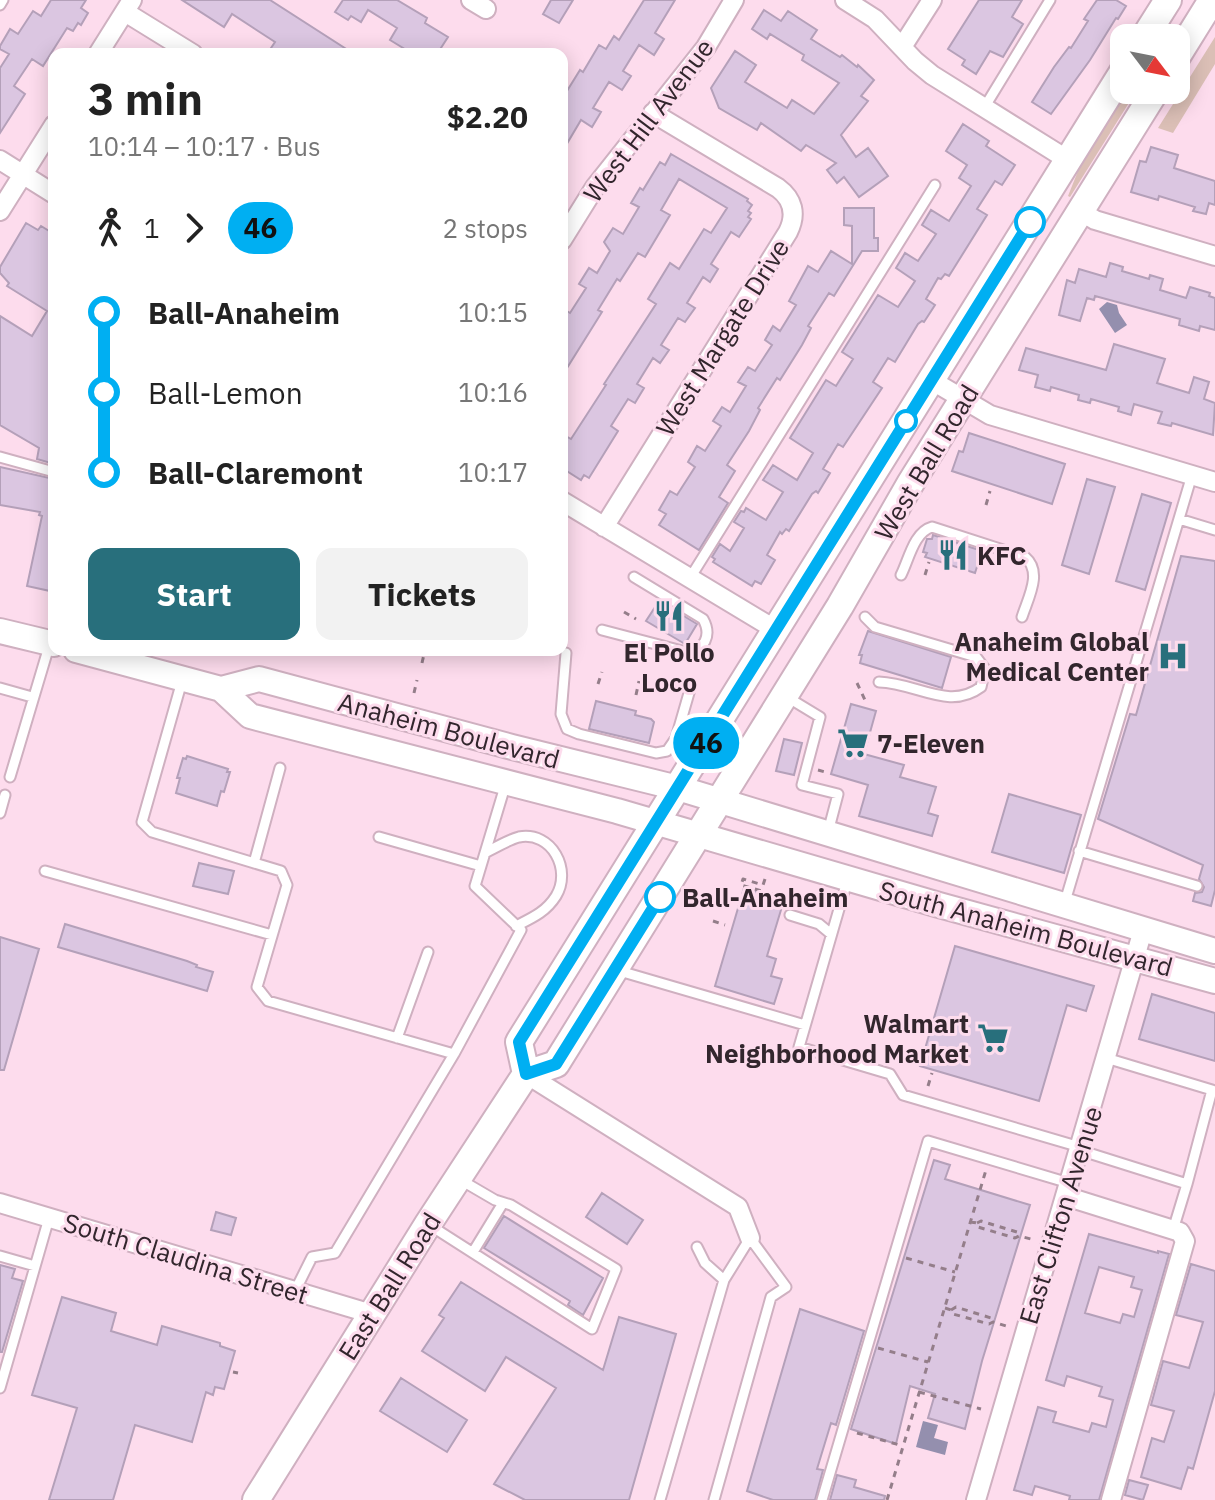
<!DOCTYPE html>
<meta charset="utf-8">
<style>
body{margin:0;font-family:"IBM Plex Sans",sans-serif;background:#f2f2f2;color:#222;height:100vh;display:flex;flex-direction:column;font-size:30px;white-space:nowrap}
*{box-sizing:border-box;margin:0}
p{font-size:26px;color:#767676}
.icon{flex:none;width:44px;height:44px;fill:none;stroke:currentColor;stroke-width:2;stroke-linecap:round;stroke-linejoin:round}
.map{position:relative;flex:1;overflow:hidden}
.sheet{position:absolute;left:48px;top:48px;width:520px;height:608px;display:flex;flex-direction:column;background:#fff;border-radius:16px;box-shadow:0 4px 20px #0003}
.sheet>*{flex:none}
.badge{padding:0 16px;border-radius:26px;font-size:28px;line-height:52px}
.needle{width:52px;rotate:122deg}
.controls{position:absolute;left:1110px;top:24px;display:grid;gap:16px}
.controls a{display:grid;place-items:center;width:80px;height:80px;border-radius:16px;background:#fff;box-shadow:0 4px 20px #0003;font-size:40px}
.map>.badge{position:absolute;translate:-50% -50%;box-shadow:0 0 0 4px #fff}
.legs{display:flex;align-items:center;gap:12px;height:88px;padding:0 40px;font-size:26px}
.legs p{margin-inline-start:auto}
.overview{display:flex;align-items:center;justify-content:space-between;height:136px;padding:0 40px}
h1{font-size:44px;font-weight:800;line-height:60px}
.primary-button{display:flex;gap:16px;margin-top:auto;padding:16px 40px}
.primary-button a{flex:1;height:92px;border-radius:16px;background:#286f7c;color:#fff;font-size:32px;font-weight:800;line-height:92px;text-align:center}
.primary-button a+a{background:#f2f2f2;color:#222}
ul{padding:0 40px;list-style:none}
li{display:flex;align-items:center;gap:28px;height:80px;font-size:30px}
li i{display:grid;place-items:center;width:12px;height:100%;margin:0 10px;background:currentColor}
li i::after{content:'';width:20px;height:20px;margin:-10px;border:6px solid;border-radius:50%;background:#fff}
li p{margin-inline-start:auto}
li:first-child i{background:linear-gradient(#0000 50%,currentColor 0)}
li:last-child i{background:linear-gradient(currentColor 50%,#0000 0)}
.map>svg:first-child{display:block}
.green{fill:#dbbfb6}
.water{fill:#948fae}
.building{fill:#dbc6e1;stroke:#b4a0b9;stroke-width:2;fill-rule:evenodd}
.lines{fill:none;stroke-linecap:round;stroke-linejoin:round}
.lane-casing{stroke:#cfb0c0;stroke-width:13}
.street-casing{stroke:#cfb0c0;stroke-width:22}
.secondary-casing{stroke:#cfb0c0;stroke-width:28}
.primary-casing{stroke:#cfb0c0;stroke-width:30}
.path{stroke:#947e8a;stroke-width:3;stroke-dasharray:6 6;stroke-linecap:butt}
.lane{stroke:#fff;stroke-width:9}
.street{stroke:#fff;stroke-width:18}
.secondary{stroke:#fff;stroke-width:24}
.primary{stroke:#fff;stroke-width:26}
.line-1-casing{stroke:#fff;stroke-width:18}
.line-1{stroke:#00aff2;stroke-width:12}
.stop-1-dot{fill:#fff;stroke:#00aff2;stroke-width:4}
.labels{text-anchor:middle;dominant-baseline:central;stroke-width:6;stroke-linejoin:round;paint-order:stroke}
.street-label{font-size:26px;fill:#32262d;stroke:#fddced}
.poi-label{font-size:26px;font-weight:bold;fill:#32262d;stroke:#fddced;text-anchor:start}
.stop-label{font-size:26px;font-weight:bold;fill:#32262d;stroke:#fddced;text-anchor:start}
</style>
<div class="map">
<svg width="1215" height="1500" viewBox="0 0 1215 1500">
<rect width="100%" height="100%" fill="#fddced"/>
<path class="green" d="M1215,37v27l-42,69 -15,-5z
M1127,90h10l-67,107 -2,-1 12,-30z"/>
<path class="water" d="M1107,302l10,3 2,8 8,12 -12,8 -16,-24z
M923,1421l15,4 -4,13 14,4 -3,13 -29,-8z"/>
<path class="building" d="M51,0h35l-5,8 7,5 -7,12 -3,-2 -5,8 -6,-3 -24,38 -11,-7 -18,27 11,8 -25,39v-65l9,-14 -9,-5v-3l10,-17 8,5 15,-23 8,5z
M182,0h88l84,54h-87l8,-12 -43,-28 -8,13z
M343,0h54l30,18 -2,5 23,14 -11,17h-24l-23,-14 7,-12 -29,-18 -7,12 -10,-6 -3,4 -13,-8z
M551,0h22l-14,23 -16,-9z
M644,0h31l-20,33 9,6 -10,16 -15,-10 -16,26 8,5 -9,14 -13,-8 -16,26 8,4 -9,15 -11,-7 -19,32v-53l18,-29 3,2 16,-27 7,4 8,-13 5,4z
M979,0h43l-10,17 11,7 -20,33 -13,-6 -14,23 -14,-9 3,-5 -17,-11z
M1097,0h19l10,6 -8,13 -2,-1 -26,42 -39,54 -19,-12 22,-35 15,-20 2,1 17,-27 -4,-2z
M764,10l17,11 7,-10 12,8 17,11 -6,9 29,18 2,-2 15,12 1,-2 16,15 -13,16 7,5 -27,34 15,22 12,-9 20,28 -29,21 -15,-20 -7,6 -10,-13 9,-7 -30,-18 -5,6 -40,-28 -4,7 -38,-22 -8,-20 24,-37 21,14 -11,17 42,26 5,-8 22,14 25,-31 -37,-23 2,-5 -34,-21 -3,5 -15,-10z
M963,124l26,17 -3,5 29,19 -13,20 -7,-4 -18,28 10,6 -38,61 -4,-2 -4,5 -3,-1 -12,21 9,6 -11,17 -2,-1 -4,3 -23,38 -7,-4 -15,24 9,6 -39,59 -5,-3 -15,25 7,4 -12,20 -2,-2 -4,3 -23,37 -3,-2 -4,5 -2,-2 -13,23 8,5 -14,24 -6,-3 -3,5 -39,-24 2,-3 -3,-2 8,-13 10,7 14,-23 -10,-6 7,-11 3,1 2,-4 20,12 17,-28 -20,-12 10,-15 24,15 16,-27 -23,-15 36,-58 10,6 17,-27 -11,-7 36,-57 20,12 17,-26 -19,-13 9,-15 13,8 18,-27 -14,-9 9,-15 18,11 22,-35 -12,-8 8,-13 -21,-14z
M1151,147l27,8 -4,13 41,13v24l-6,-2 -3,11 -13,-3 2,-4 -36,-11 -1,4 -27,-8 9,-31 6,1z
M671,154l77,45 -1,2 5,4 -4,6 3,2 -3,4 3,2 -12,18 -8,-5 -20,32 7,5 -8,13 -7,-5 -16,26 8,5 -10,14 -7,-4 -17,27 8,5 -9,13 -7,-5 -16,26 7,4 -9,15 -7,-4 -17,27 7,5 -29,47 -5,-3 -3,5 -19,-12v-34l9,5 35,-54 -2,-1 52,-80 -8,-5 22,-36 9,6 25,-40 7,4 16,-25 -48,-29 -18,31 9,5 -25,42 -7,-4 -18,28 -3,-2 -19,31 4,2 -40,64v-68l8,5 16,-25 -7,-4 10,-16 8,5 13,-22 -6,-9 9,-14 10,6 16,-27 -8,-4 9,-15 3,2 17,-28 5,3z
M844,208h30v30h4v13h-16l-28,45 -5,-3 -21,33 3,2 -9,17 -22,35 -3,-2 -19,30 2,2 -11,21 -22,34 8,6 -16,26 9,6 -29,47 -40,-25 7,-11 -7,-4 11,-19 7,4 18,-28 -7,-5 9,-16 8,5 16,-25 -8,-5 9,-14 8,5 16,-26 -8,-4 10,-15 7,4 17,-26 -7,-5 8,-14 7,5 16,-26 -7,-4 19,-35 10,6 13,-21 21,13v-38l-8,-1z
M26,223l12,7 3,-4 13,8v230l-17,-5 2,-11 -39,-23v-109l32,20 15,-25 -40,-25 2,-3 -9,-10v-6z
M1110,263l13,4 -1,4 27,8 1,-4 13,4 -3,11 26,8 4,-11 20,6 -1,3 6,2v32l-15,-4 -1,5 -20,-6 1,-6 -85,-23 -1,4 -7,-2 -7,23 -21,-6 8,-35 8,3 4,-14 27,8z
M1114,344l51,15 -8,24 32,10 5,-16 15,5 -5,17 11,4 -2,32 -41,-12 -1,3 -13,-3 4,-11 -28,-8 -3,11 -13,-4 1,-4 -28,-8 -1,4 -12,-3 1,-5 -28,-8 -1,4 -15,-4 3,-12 -19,-5 7,-22 80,22z
M969,433l96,31 -13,40 -100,-33 7,-20 4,1z
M0,467l54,12v99l-4,13 -23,-5 15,-70 -3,-1 1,-3 -40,-7z
M1087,479l28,8 -26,87 -27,-9z
M1142,494l29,9 -26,87 -29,-9z
M933,535l49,16 -7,22 -50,-16 2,-4 -4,-1 4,-13h5z
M1181,556l34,5v329l-4,16 -18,-5 2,-8 7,-1 2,-5 -5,-8 4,-14 -105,-46 32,-105 6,1z
M659,601l38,23 -12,20 -39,-23z
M868,631l83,26 -9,31 -82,-25 2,-8h-3z
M596,701l40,10 -1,4 16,4 3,3 -5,21 -60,-14z
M851,704l25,7 -12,43 40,11 -4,12 36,10 -8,26 10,3 -6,20 -73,-20 9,-31 -37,-11z
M784,739l18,4 -8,32 -18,-4z
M187,756l41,13 -1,3h3l-6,20 -3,-1 -4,15 -41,-13 4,-15h-3l6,-20 3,1z
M1009,794l72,21 -17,58 -72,-21z
M199,863l35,8 -6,23 -35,-8z
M744,888l40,12 -17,56 9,3 -5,17 11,3 -8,25 -59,-18z
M65,924l122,37 10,4 -1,2 17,5 -6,19 -149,-44z
M0,937l39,12 -35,121h-4z
M955,946l139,40 -8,25 -19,-6 -28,96 -119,-35z
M1152,994l63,19v48l-76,-22z
M934,1160l16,5 -5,14 85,26 -48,156 -17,68 -37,-11 7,-24 -25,-8 -14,58 -45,-15z
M602,1193l41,27 -16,24 -41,-27z
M216,1212l20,6 -5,17 -20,-5z
M504,1216l99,62 -20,37 -15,-10 2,-4 -86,-53z
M1089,1234l69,19v-2l11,3 -70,246h-30l1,-4 -35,-10 -3,9 -18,-5 24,-83 18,5 -3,10 36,10 3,-9 14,4 7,-27 -14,-4 3,-9 -35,-11 -3,10 -18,-6zM1099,1267l35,10 -3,10 11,3 -8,27 -11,-3 -3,9 -35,-10z
M1191,1264l24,7v120l-22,78 -5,-2 -7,22 -40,-12 11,-39 12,4 10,-31 -23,-6 12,-44 26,7 14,-46 -27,-7z
M0,1265l15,4 -3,9 11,3 -21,71h-2z
M461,1282l142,88 16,-53 57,17 -47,166h-104l-31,-16 62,-96 -50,-31 -21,34 -63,-40 22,-33 -5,-3z
M62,1297l54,16 -5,18 46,14 5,-19 58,17v3l15,5 -11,38 -9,-2 -2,8 -7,-3 -14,50 -57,-17 -22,75h-64l28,-92 -45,-13z
M800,1309l64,22 -28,94 -5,-2 -14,46 6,1 -8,30h-42l-26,-9z
M401,1378l66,42 -20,32 -67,-41z
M837,1475l19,5 -2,7 31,9 -1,4h-54z
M1129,1480l19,5 -5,15 -18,-5z"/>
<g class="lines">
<defs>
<path id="lane" d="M0,5l3,-5
M984,108l66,-108
M0,457l54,15
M1179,519l36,11
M901,575c8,-16 13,-43 31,-48l93,30c18,15 3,41 -3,60
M690,578l245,-393
M865,617l10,10 101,30 9,12 -4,18c-32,24 -64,-4 -102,-5
M602,630l84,22c19,-1 26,-17 17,-33l-69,-42
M566,653l-5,61 6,15 12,5 77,19 11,-2 9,-13 15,-52
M182,681l-40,141 10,10 129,39 6,14 -30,102 11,14 186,53 67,-124 -46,-44 31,-103
M0,688l32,9
M787,697l33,20 -18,68 36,9 -10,38
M10,777l40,-134
M0,813l5,-18
M379,837l102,29
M1079,851l118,35
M485,853c11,-6 23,-13 34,-16 33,-6 53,33 37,59 -10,16 -24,22 -40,30
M254,863l26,-95
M45,871l227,64
M848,878l-49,169 91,27 13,21 177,52
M1064,905l128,-430
M790,915l29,9 12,10
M616,970l189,55
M397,1038l31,-86
M1079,1150l108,34 25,-94 -106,-32
M431,1226l161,103 24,-60 -105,-64 -16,-5 -36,-21
M1173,1230l14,-46
M697,1247l8,16 19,17
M473,1252l30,-49
M0,1256l35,10
M295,1291l17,-34 23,-4 119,-199
M0,1388l49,-170
M660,1500l64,-220 26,-42 36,49 -15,10 -57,203
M822,1500l106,-359 141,42"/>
<path id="street" d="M471,0l15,9
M845,0l30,19 40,42 17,14 136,85
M125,12l68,42
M902,47l30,-47
M98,54l34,-54
M0,160l54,34
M0,211l54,-86
M1080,211l15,9 120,36
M562,240l33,-53 111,-140 28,-47
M931,380l59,35 225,67
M562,501l214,129
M604,527l184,-295c9,-18 5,-33 -10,-44l-125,-75
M526,1074l212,133 12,31
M1065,1196l115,36 5,9 -74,259
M0,1203l372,111
M976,1500l167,-570"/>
<path id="secondary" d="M0,631l54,13
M76,650l145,39 29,27 367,95 322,94 276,76
M221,689l38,-10 253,68 166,41 537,163"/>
<path id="primary" d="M1144,38l24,-38
M1176,58l36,-58
M526,1074l-7,-32 605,-972
M256,1500l172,-276 98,-150 30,-10 284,-458 70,-122 246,-394"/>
</defs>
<use href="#lane" class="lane-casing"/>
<use href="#street" class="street-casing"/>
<use href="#secondary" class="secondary-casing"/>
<use href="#primary" class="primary-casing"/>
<path class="path" d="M986,505l4,-14
M925,575l4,-13
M562,576l4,2
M624,612l12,7
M422,663l3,-13
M857,683l8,17
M598,684l4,-12
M414,693l3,-13
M636,695l3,-14
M818,770l11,3
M765,879l-2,6 -20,-6 -2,6 48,14
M713,921l12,4
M906,1019l13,4
M928,1086l4,-13
M970,1222l7,1 1,4 37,11 4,-2 12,3
M977,1223l4,-2 36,11 2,4
M906,1258l49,14
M945,1308l6,2 2,4 36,10 4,-2 13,4
M951,1310l5,-3 35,11 2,4
M878,1348l50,14
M233,1372l5,1
M919,1392l62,17
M857,1433l46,13
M887,1500l99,-330"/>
<use href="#lane" class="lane"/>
<use href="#street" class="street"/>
<use href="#secondary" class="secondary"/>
<use href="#primary" class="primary"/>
</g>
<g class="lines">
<defs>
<path id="line-1" d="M660,897l-104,167 -30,10 -7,-32 511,-820"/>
</defs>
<use href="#line-1" class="line-1-casing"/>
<use href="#line-1" class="line-1"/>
</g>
<defs>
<symbol id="restaurant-bare" viewBox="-9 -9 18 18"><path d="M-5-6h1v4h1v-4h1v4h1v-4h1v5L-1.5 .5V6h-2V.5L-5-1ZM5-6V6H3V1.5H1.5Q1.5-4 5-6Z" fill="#286f7c" stroke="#fddced" stroke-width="2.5" paint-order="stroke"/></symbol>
<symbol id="hospital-bare" viewBox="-9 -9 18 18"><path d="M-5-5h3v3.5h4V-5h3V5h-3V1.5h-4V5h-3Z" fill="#286f7c" stroke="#fddced" stroke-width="2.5" paint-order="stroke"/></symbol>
<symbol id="supermarket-bare" viewBox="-9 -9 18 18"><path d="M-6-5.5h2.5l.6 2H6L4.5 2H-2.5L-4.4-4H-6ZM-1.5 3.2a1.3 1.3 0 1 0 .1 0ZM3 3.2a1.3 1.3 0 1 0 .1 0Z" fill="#286f7c" stroke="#fddced" stroke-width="2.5" paint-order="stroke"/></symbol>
</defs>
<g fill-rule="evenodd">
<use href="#restaurant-bare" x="931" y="533" width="44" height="44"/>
<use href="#restaurant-bare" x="647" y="594" width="44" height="44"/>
<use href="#hospital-bare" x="1151" y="634" width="44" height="44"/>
<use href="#supermarket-bare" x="831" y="721" width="44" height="44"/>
<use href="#supermarket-bare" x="971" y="1016" width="44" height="44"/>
</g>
<g class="stop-1-dot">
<circle cx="1030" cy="222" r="14"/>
<circle cx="906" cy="421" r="10"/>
<circle cx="660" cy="897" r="14"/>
</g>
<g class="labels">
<g class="street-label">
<text transform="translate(648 120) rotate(-53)">West Hill Avenue</text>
<text transform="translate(722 337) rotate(-58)">West Margate Drive</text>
<text transform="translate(926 462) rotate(-59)">West Ball Road</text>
<text transform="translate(449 730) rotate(15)">Anaheim Boulevard</text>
<text transform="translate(1026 928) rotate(15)">South Anaheim Boulevard</text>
<text transform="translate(1060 1215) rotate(-73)">East Clifton Avenue</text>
<text transform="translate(186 1258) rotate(17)">South Claudina Street</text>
<text transform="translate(389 1286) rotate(-58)">East Ball Road</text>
</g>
<g class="poi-label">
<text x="977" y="555">KFC</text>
<text x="1149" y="641" text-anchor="end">Anaheim Global<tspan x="1149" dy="30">Medical Center</tspan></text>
<text x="669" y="652" text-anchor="middle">El Pollo<tspan x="669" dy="30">Loco</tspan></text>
<text x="877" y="743">7-Eleven</text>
<text x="969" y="1023" text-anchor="end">Walmart<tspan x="969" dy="30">Neighborhood Market</tspan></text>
</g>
<g class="stop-label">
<text x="682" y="897">Ball-Anaheim</text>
</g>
</g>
</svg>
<div class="controls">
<a><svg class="needle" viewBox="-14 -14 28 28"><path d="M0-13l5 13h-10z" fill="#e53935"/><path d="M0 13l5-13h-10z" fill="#767676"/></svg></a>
</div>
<b class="badge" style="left:706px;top:743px;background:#00aff2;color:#111">46</b>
<section class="sheet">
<div class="overview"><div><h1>3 min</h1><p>10:14 – 10:17 · Bus</p></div><b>$2.20</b></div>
<div class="legs"><svg class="icon" aria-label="walk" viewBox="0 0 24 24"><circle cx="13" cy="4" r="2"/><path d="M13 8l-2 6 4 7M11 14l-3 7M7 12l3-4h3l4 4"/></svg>1<svg class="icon" aria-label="forward" viewBox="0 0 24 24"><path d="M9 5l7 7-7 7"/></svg><b class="badge" style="background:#00aff2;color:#111">46</b><p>2 stops</p></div>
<ul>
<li><i style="color:#00aff2"></i><b>Ball-Anaheim</b><p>10:15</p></li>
<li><i style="color:#00aff2"></i><span>Ball-Lemon</span><p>10:16</p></li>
<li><i style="color:#00aff2"></i><b>Ball-Claremont</b><p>10:17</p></li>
</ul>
<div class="primary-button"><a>Start</a><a>Tickets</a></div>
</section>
</div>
